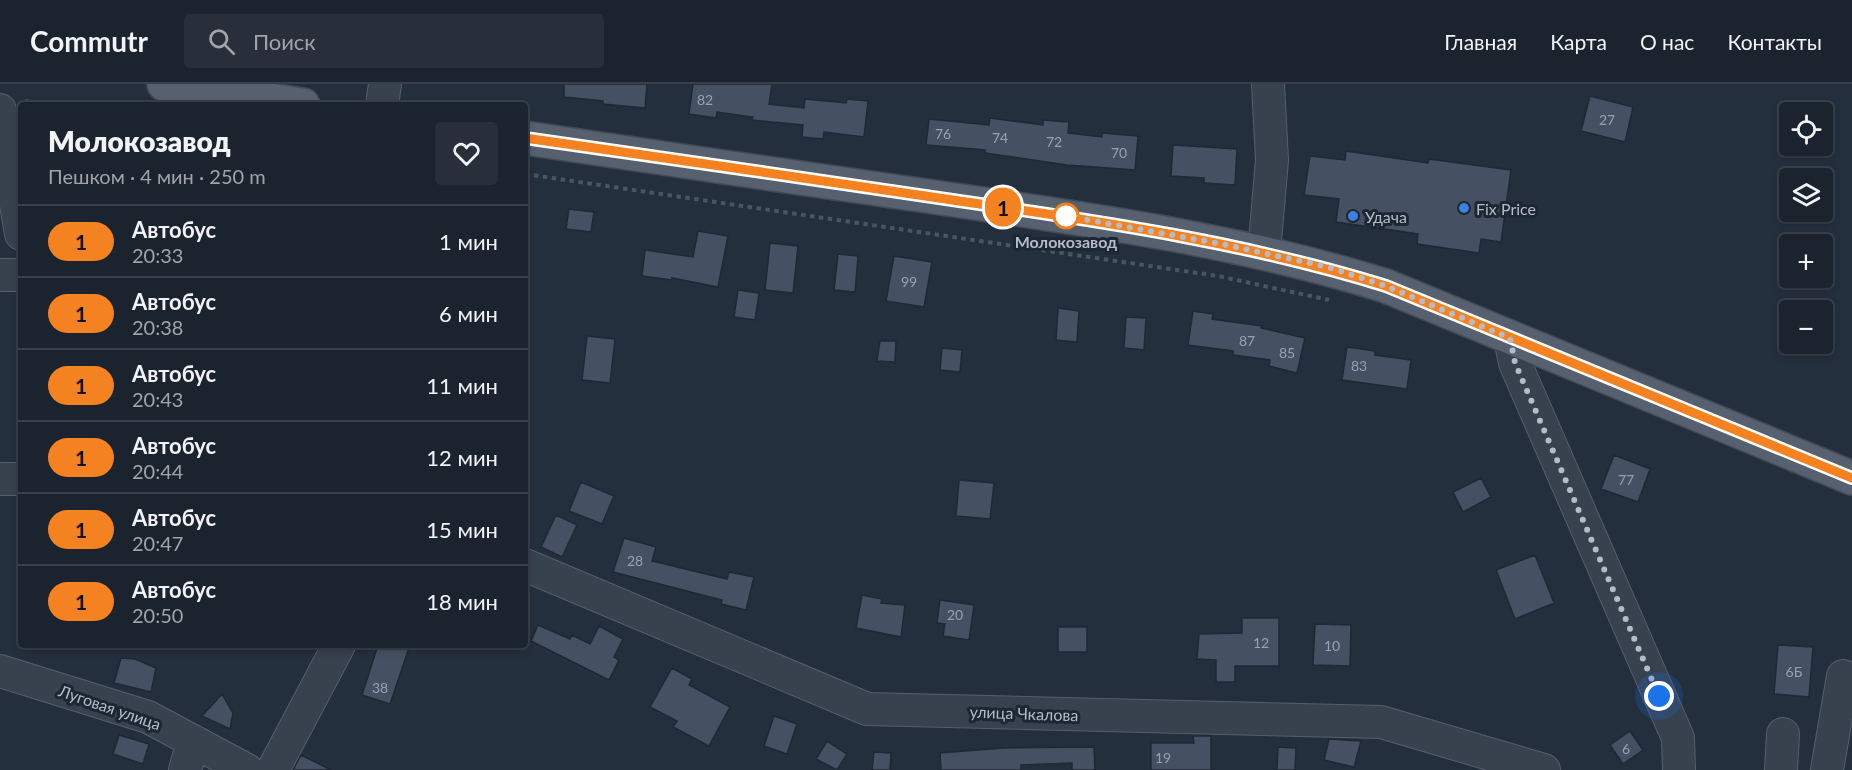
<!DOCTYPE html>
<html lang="ru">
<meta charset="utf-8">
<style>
body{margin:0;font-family:Lato,sans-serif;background:#282f3a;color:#f1f3f6;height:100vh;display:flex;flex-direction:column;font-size:22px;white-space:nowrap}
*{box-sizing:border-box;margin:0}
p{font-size:20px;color:#a0a4aa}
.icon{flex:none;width:33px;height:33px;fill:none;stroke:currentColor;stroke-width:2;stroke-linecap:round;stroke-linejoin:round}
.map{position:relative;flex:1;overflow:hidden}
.drawer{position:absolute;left:18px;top:18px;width:510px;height:546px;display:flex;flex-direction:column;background:#1b232e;border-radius:6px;box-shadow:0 3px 9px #0003,0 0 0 2px #39404a}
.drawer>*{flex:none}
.badge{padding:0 12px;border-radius:20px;font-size:21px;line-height:39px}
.tools{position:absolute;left:1779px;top:18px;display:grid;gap:12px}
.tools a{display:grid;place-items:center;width:54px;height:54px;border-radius:6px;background:#1b232e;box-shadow:0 3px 9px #0003,0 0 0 2px #39404a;font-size:30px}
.you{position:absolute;width:30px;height:30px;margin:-15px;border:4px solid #fff;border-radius:50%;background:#1a73e8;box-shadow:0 0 0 9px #1a73e833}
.map>.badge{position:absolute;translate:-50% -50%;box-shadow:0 0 0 3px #fff}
.round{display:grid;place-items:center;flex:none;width:63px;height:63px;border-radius:6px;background:#282f3a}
.overview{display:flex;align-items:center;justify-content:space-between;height:102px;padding:0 30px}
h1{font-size:28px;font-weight:800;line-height:45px}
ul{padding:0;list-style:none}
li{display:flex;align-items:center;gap:18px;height:72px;padding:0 30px;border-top:2px solid #39404a}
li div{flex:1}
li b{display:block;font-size:22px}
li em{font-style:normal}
li .badge{min-width:66px;font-weight:700;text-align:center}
header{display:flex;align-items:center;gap:36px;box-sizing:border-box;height:84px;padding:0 30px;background:#1b232e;border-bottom:2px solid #39404a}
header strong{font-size:28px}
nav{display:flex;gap:33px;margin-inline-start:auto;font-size:21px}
.search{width:420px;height:54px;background:#282f3a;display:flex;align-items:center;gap:15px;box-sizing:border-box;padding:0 21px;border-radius:6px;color:#a0a4aa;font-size:22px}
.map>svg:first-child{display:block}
.building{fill:#455162;stroke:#1f2835;stroke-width:1.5}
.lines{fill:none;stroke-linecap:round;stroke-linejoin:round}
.minor-casing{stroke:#565f6c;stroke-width:34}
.major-casing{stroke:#414a57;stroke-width:36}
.path{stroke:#44595c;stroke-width:4;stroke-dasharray:4.5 4.5;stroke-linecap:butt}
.minor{stroke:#38414e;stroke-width:32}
.major{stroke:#56606e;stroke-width:33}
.line-casing{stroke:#fff;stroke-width:14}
.line{stroke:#f58220;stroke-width:9}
.walk{stroke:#b4bcc9;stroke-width:6;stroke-dasharray:0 10.8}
.shop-dot{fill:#3f7fe0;stroke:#1d2633;stroke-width:2}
.stop-dot{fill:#fff;stroke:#f58220;stroke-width:3}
.labels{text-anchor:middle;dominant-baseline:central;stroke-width:6;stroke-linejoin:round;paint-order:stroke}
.number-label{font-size:14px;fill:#98a1af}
.poi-label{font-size:16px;fill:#b4bcc9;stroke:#1d2633;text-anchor:start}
.stop-label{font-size:16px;font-weight:bold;fill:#b4bcc9;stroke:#1d2633}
.street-label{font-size:16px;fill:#b4bcc9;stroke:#1d2633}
</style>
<header>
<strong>Commutr</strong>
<div class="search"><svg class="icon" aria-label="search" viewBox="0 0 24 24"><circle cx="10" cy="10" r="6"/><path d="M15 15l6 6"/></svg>Поиск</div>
<nav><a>Главная</a><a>Карта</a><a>О нас</a><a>Контакты</a></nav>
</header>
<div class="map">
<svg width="1852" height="686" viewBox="0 0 1852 686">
<rect width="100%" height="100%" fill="#242f3e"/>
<path class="building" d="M564,0h83l-2,24 -42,-4v-3l-39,-4z
M693,0h79l-3,20 35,4 1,-9 41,4 1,-4 21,2 -4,36 -40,-5 -1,7 -21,-2 1,-12 -51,-5 1,-3 -36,-5 -1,6 -27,-4z
M1590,12l43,11 -8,35 -44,-11z
M990,34l53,7v-5l26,2 -1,11 34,4v-4l36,3 -3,34 -68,-5 -82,-12v-3l-59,-5 3,-26 60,6z
M1173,61l64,4 -2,36 -31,-2v-5l-33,-2z
M1346,67l82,12 1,-4 82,11 -10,72 -20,-3 -2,14 -62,-9 1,-10 -82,-12 3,-23 -35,-4 6,-39 35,4z
M569,125l25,3 -3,20 -25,-3z
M698,147l30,5 -10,51 -46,-9v2l-30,-4 3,-26 48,7z
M770,159l28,3 -5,47 -28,-3z
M838,170l20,2 -3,36 -21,-2z
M894,172l38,6 -8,45 -38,-6z
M738,206l21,3 -4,27 -21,-3z
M1058,224l21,3 -2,31 -21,-2z
M1193,227l20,3 -1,5 50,7 -1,2 44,10 -8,35 -28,-7 1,-6 -37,-5v-4l-45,-6z
M1126,233l20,1 -2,32 -20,-2z
M587,252l28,3 -5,44 -28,-3z
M880,257h16l-1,21 -18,-1z
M1347,263l28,4v4l36,5 -4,29 -65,-9z
M942,264l20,2 -2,22 -20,-2z
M1614,371l36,14 -12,33 -37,-13z
M1481,394l10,19 -28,15 -10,-20z
M959,396l35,3 -4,36 -34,-3z
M581,398l33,14 -12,28 -33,-13z
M556,431l21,10 -15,32 -21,-10z
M624,454l32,9 -4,14 75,18 2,-7 25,5 -8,33 -25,-6 1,-4 -109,-28z
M1535,471l19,48 -39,16 -19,-49z
M862,511l20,4 -1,4 24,2 -4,32 -45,-9z
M940,516l34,5 -5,35 -26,-4 2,-12 -8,-1z
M1242,534h37v48h-44v16h-19v-22l-19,-1 2,-25 43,-1z
M1315,540l36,1 -1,41 -37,-1z
M538,541l32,14 2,-4 18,9 9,-18 24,13 -9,18 5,3 -10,20 -78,-39z
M1058,543h29v25h-29z
M378,561h32l-20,59 -28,-9z
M1778,561l35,2 -4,50 -35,-3z
M121,574l14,1 21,9 -5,24 -37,-9z
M672,584l20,11 -3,6 41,22 -21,39 -36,-19 4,-6 -27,-14z
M222,610l11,19 -3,16 -28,-13z
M774,632l23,8 -10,30 -23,-8z
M1630,647l13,19 -20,14 -13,-19z
M119,651l30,9 -6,20 -30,-10z
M1193,652h18v34h-60v-27h43z
M1329,655l32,2 -7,26 -30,-7z
M827,657l20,13 -10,16 -21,-11z
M1094,663l1,23h-23v-7l-51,2v5h-80l-1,-17 63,-5z
M1278,663l18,1 -1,22h-18z
M874,668l17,1 -1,17h-18z
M301,671l30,15h-38z"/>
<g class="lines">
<defs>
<path id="minor" d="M382,21l3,-21
M0,26l21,124
M1264,169l8,-93 -4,-76
M0,191h21
M1510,254l5,25 163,375 1,32
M0,395h21
M525,481l342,144 514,13 163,48
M0,587l148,46 99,53
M185,686l8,-29
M273,686l66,-125
M1781,686l2,-36
M1827,686l16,-94"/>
<path id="major" d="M164,0l139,21
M525,54c143,21 287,42 430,62 145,21 291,42 431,86l466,192"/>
</defs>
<use href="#minor" class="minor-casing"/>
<use href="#major" class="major-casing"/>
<path class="path" d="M25,17l26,4
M525,90l693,102 111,24"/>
<use href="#minor" class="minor"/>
<use href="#major" class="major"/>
</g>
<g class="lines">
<defs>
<path id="line" d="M525,54c149,21 299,43 448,65 139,20 278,41 413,83l466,192"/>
</defs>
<use href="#line" class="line-casing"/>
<use href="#line" class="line"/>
<path class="walk" d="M1066,132l156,28 106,23 58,19 124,52 5,25 144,333"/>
</g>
<g class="shop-dot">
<circle cx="1464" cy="124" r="6"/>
<circle cx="1353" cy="132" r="6"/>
</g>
<circle class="stop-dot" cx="1066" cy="132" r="12"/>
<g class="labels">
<g class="number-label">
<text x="705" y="15">82</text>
<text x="1607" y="35">27</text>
<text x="943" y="49">76</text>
<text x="1000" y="53">74</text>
<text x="1054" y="57">72</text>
<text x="1119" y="68">70</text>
<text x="909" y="197">99</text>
<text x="1247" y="256">87</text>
<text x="1287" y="268">85</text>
<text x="1359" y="281">83</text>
<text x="1626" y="395">77</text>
<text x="635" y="476">28</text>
<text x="955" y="530">20</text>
<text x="1261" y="558">12</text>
<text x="1332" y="561">10</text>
<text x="1794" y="587">6Б</text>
<text x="380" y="603">38</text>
<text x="1626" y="664">6</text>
<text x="1163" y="673">19</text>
</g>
<g class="poi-label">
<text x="1476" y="124">Fix Price</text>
<text x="1365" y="132">Удача</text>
</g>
<g class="stop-label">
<text x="1066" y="157">Молокозавод</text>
</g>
<g class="street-label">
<text transform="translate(110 623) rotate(19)">Луговая улица</text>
<text transform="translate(1024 629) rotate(2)">улица Чкалова</text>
</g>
</g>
</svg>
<div class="tools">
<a><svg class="icon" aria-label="locate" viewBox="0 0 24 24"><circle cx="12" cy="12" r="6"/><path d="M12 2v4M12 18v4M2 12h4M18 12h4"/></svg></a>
<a><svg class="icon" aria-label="layers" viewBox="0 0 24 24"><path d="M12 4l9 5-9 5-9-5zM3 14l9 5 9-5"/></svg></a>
<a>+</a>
<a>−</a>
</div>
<div class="you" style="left:1659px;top:612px"></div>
<b class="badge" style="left:1003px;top:123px;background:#f58220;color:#111">1</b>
<section class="drawer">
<div class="overview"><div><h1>Молокозавод</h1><p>Пешком · 4 мин · 250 m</p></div><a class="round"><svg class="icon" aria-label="heart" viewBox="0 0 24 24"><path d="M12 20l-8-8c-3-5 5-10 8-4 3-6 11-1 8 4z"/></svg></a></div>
<ul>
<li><span class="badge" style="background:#f58220;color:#111">1</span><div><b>Автобус</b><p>20:33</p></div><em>1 мин</em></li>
<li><span class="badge" style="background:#f58220;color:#111">1</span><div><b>Автобус</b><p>20:38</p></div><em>6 мин</em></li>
<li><span class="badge" style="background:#f58220;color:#111">1</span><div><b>Автобус</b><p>20:43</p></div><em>11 мин</em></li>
<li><span class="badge" style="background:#f58220;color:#111">1</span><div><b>Автобус</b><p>20:44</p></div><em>12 мин</em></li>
<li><span class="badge" style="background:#f58220;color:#111">1</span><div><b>Автобус</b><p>20:47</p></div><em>15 мин</em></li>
<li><span class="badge" style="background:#f58220;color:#111">1</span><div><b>Автобус</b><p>20:50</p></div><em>18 мин</em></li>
</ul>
</section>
</div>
